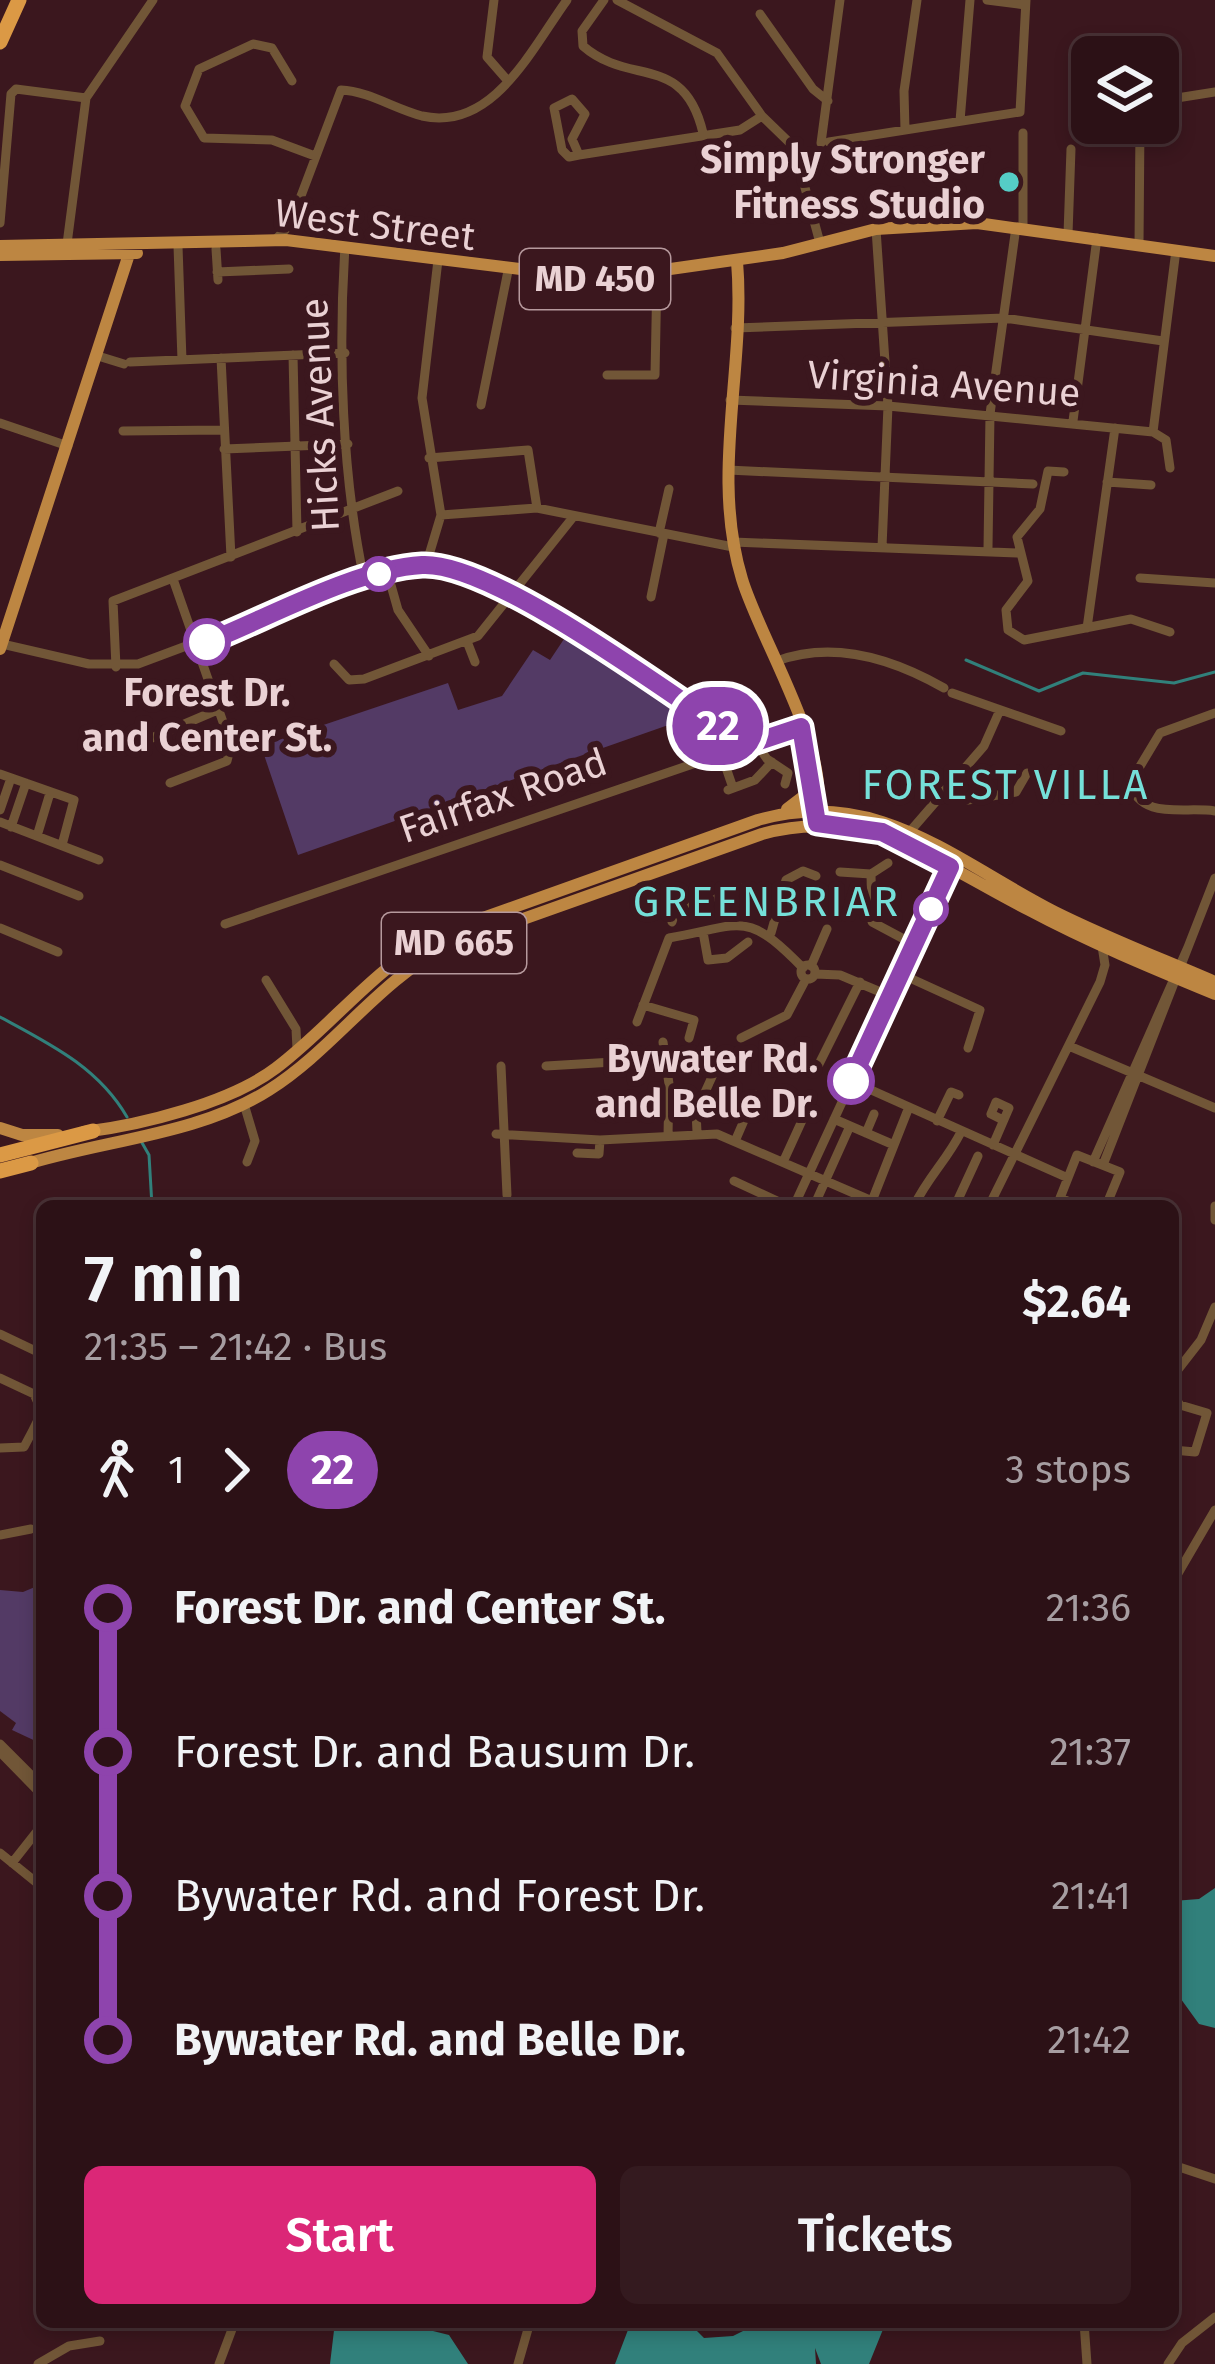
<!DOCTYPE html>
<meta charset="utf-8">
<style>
body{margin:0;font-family:"Fira Sans",sans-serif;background:#341a1f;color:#f1f3f6;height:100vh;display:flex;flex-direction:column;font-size:45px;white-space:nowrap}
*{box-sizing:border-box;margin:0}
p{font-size:39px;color:#a69da1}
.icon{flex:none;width:66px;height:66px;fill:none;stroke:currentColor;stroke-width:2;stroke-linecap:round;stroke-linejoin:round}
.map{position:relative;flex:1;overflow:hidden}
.drawer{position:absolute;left:36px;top:1200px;width:1143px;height:1128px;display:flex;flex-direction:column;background:#2c1116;border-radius:18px;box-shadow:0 6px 18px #0003,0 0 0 3px #483135}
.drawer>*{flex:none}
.badge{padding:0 24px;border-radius:39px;font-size:42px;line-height:78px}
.buttons{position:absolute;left:1071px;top:36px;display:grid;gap:24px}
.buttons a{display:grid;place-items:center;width:108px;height:108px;border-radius:18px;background:#2c1116;box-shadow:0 6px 18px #0003,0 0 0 3px #483135;font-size:60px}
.map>.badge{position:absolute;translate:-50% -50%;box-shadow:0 0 0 6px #fff}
.legs{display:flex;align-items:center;gap:18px;height:132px;padding:0 48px;font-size:39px}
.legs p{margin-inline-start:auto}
.summary{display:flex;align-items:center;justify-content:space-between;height:204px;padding:0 48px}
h1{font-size:66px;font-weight:600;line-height:90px}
.cta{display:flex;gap:24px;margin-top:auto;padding:24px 48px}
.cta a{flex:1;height:138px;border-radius:18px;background:#db2777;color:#fff;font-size:48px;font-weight:600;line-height:138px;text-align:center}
.cta a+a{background:#341a1f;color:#f1f3f6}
ul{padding:0 48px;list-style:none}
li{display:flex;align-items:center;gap:42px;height:144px;font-size:45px}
li i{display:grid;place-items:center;width:18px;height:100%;margin:0 15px;background:currentColor}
li i::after{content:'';width:30px;height:30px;margin:-15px;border:9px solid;border-radius:50%;background:#2c1116}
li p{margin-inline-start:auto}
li:first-child i{background:linear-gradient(#0000 50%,currentColor 0)}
li:last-child i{background:linear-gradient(currentColor 50%,#0000 0)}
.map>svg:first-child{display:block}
.green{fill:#533a65}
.water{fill:#31807b}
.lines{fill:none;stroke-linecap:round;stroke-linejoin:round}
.stream{stroke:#31807b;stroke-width:3}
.minor{stroke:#715637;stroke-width:9}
.major{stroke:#bd8642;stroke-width:12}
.highway{stroke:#db9945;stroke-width:15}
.line-1-casing{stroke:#fff;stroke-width:27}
.line-1{stroke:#8e44ad;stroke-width:18}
.poi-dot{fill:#55cdc6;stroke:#3b171e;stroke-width:4.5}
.stop-1-dot{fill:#fff;stroke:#8e44ad;stroke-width:6}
.labels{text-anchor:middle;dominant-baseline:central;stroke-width:12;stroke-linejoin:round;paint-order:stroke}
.shield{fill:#3b171e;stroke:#b6999d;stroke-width:3}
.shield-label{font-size:36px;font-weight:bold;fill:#ead1d4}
.poi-label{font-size:39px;font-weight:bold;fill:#ead1d4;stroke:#3b171e;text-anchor:end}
.street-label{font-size:39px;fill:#ead1d4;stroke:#3b171e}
.stop-label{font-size:39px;font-weight:bold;fill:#ead1d4;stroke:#3b171e}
.neighbourhood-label{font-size:42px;letter-spacing:3px;fill:#75e0d9;stroke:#3b171e}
</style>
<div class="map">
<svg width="1215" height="2364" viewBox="0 0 1215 2364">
<rect width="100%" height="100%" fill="#3b171e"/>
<path class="green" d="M568,633l126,83 -396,139 -37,-109 187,-63 10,27 44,-14 31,-46 17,10z
M42,1584v160l-30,-14 4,-7 -16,-12v-121l23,2z"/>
<path class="water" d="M1215,1888v140l-16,-4 -26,-36v-87l26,-2z
M335,2322h92l-2,7 24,6 19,29h-138z
M631,2322h57l16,16 29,-2 28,-14h125l-17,42h-48l-6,-16 1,16h-201z"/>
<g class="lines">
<path class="stream" d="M966,660l73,31 44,-18 91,10 41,-11
M0,1017c50,27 98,50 127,100
M141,1141l8,14 3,51"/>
<path class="minor" d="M494,0l-7,57 21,24
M604,0l-22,31 1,15c47,41 101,6 120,87
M617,0l100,53 45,63 32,31 26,96
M987,0l38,5
M760,14l53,75 15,12
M292,81l-20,-33 -19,-4 -54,25 -14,37 19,32 68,2 43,16
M572,99l13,15 -13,25 7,16 -10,2 -7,-7 -8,-42z
M1158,101l57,-9
M960,121l10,-121
M905,130l-1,-39 13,-91
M829,142l191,-30 6,-112
M821,143l19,-143
M579,155l161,-25 22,-14
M0,223l11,-129 5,-5 70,9
M1023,228v-95
M876,229l12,177 -6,141
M1068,234l3,-85
M275,240l15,-15 51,-135c27,1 54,19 81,26 71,16 110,-68 145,-116
M67,244l19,-146 67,-98
M1139,245l1,-122
M178,246l4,114
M345,247c-7,105 -3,228 19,332
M216,249l2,31
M217,272l72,-3
M735,328l269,-10 159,23
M293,355l4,177
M98,356l26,8
M221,358l10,199
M130,362l215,-9
M607,375h48l2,-102
M730,400l158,6 265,26
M481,405l27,-134
M1073,421l24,-183
M0,423l68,23
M123,431l100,-1
M1153,432l23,-182
M1153,432l13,8 4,28
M224,449l124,-5
M429,458l99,-8 9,58
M728,470l305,14
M1064,472l-16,-1 -8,38 -23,28 11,44 -22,29 2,20 16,10 107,-21 39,13
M1107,482l44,3
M441,515l96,-7 196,39
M659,533l10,-44
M733,542l284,11
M988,548l2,-134 26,-187
M426,565l15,-50 -19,-117 16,-138
M387,571l11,39 31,46
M1140,578l75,5
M651,597l13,-63
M1087,628l28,-200
M2,644l87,20h49l249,-93 58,-5 67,27 235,151
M468,644l7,18
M777,661c57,-21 116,-2 167,27
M334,664l15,16 15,-1 114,-43 96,-120
M116,667l-3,-66 285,-110
M952,693l109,38
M1215,713l-55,20 -30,50c11,38 55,23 85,28
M755,742l12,17 21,14 -3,11
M140,743l82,-35
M721,753l12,35
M0,774l74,26 -12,45
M918,779l50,21 48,-8 11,-19
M170,783l57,-22 4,-16 -58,-166
M728,790l27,-10 17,-18
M0,810l11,-32
M0,822l99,38
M11,827l15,-44
M37,836l13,-43
M906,836l78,-90 16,-36
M0,865l79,31
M840,872l31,2 17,-11
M871,874l1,48 43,23
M672,922l4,-13 66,-21
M225,924l576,-197
M0,928l58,24
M703,932l5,28 19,-2 21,-16
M771,933l15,-53 17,-9 13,5
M801 972a7 7 0 1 1 14 0a7 7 0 1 1-14 0Z
M811,966l16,-37
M815,974l25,1 50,21
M901,974l79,36 -12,38
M266,980l30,49 1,20
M643,1005l51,15 -5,18
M637,1022l32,-84c75,-13 76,-29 134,30
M741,1038l46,-23 19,-36
M663,1042l6,42 -1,52
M1069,1046l146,62
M819,1064l41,-82
M501,1066l6,129
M546,1066l118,-7
M851,1081l217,97
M244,1104l11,37 -8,21
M616,1108l51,-2
M834,1119l60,26
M937,1121l14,-29 8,3
M697,1132l-1,-20 20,-44
M866,1133l8,-19
M496,1134l104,6 117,-6 155,67
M736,1139l19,-44
M993,1145l16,-37 -13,-6 -5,12 12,6
M577,1153l22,1 1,-14
M784,1160l21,-46
M1093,1162l95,-215
M1103,1165l112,-287
M734,1181l54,25
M794,1206l159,-344
M814,1206l36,-80
M870,1206l39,-99
M914,1206c14,-29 33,-46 47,-74
M955,1206l23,-50
M989,1206l111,-224 5,-17 -3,-19
M1079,1206l-19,-8 17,-43 43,17 -14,34
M1215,1206v14
M0,1334l42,20
M1173,1376l28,-36 14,-33
M0,1378l34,16 8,18 -9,18
M1173,1395l7,10 27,8 -12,39 -22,-2
M0,1448l24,-1 9,-17 9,4
M0,1535l31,-6
M1173,1582l42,-72
M0,1744l42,42
M0,1752l42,43
M0,1853l42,34
M12,1863l30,-38
M1173,2165l42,14
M1084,2322l3,42
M38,2364l31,-18 31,-5
M219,2364l15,-40
M518,2364l12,-42
M1168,2364l14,-21 33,-26"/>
<path class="major" d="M0,246l286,-6 314,39 183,-26 93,-24 101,-6 238,33
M0,255l137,-2
M737,261c9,106 -27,213 5,318 17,58 91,177 74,232
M0,649l132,-404
M787,809l17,-13 4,-26
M0,1128l22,7h36
M84,1132c57,-7 146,-29 192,-64 57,-43 100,-103 165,-135l317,-113c119,-34 197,41 297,92 52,26 107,47 160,70
M24,1165c79,-25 175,-30 245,-75 65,-41 109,-109 178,-144l315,-112c105,-30 178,31 267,76 60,32 123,58 186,84"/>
<path class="highway" d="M0,42l19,-42
M0,1155l93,-24
M0,1171l31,-8"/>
</g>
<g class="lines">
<defs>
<path id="line-1" d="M207,642c63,-25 148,-73 215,-77 72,-4 257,136 325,180l54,-18 16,96 65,9 68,35 -99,214"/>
</defs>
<use href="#line-1" class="line-1-casing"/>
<use href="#line-1" class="line-1"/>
</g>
<circle class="poi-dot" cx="1009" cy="182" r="12"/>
<g class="stop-1-dot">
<circle cx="379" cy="574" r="15"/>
<circle cx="207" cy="642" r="21"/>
<circle cx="931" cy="909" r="15"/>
<circle cx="851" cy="1081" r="21"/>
</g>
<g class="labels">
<g class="shield">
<rect x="520" y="249" width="150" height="60" rx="9"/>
<rect x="382" y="913" width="144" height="60" rx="9"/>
</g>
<g class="shield-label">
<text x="595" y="279">MD 450</text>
<text x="454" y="943">MD 665</text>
</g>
<g class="poi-label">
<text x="985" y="160">Simply Stronger<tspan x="985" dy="45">Fitness Studio</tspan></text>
</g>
<g class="street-label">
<text transform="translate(375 225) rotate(7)">West Street</text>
<text transform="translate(944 384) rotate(4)">Virginia Avenue</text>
<text transform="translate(320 415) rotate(-93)">Hicks Avenue</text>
<text transform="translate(503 796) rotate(-19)">Fairfax Road</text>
</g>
<g class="stop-label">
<text x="207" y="693">Forest Dr.<tspan x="207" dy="45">and Center St.</tspan></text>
<text x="818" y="1059" text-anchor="end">Bywater Rd.<tspan x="818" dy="45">and Belle Dr.</tspan></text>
</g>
<g class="neighbourhood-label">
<text x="1006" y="785">FOREST VILLA</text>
<text x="767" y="902">GREENBRIAR</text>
</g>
</g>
</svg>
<div class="buttons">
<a><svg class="icon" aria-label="layers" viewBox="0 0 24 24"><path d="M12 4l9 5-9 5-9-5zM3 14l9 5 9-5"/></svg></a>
</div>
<b class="badge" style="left:718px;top:726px;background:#8e44ad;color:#fff">22</b>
<section class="drawer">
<div class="summary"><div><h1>7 min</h1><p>21:35 – 21:42 · Bus</p></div><b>$2.64</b></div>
<div class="legs"><svg class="icon" aria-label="walk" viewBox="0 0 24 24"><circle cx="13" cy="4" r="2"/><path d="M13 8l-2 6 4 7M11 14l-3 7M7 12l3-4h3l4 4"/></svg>1<svg class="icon" aria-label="forward" viewBox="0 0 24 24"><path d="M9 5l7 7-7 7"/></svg><b class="badge" style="background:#8e44ad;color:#fff">22</b><p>3 stops</p></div>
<ul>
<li><i style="color:#8e44ad"></i><b>Forest Dr. and Center St.</b><p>21:36</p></li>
<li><i style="color:#8e44ad"></i><span>Forest Dr. and Bausum Dr.</span><p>21:37</p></li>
<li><i style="color:#8e44ad"></i><span>Bywater Rd. and Forest Dr.</span><p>21:41</p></li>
<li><i style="color:#8e44ad"></i><b>Bywater Rd. and Belle Dr.</b><p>21:42</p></li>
</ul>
<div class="cta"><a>Start</a><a>Tickets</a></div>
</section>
</div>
